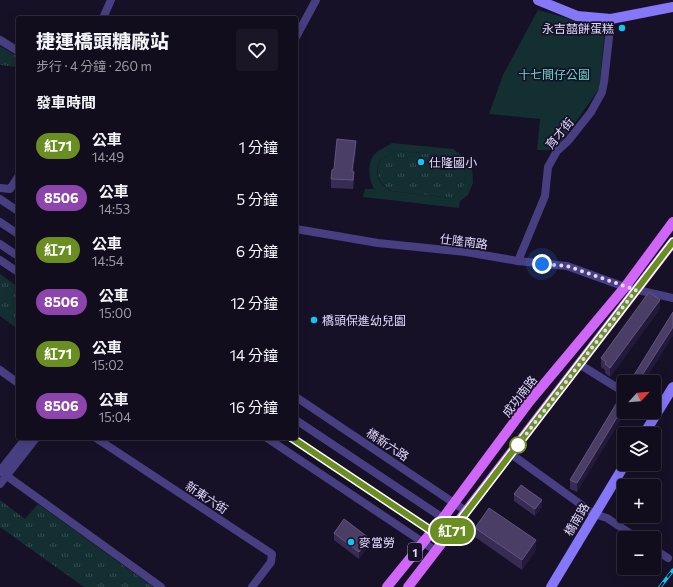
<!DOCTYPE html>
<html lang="zh-TW">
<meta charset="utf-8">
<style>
body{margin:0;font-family:Commissioner,"Noto Sans TC",sans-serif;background:#1a1626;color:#f1f3f6;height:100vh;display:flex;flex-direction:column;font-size:15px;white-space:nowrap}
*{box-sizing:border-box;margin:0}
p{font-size:13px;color:#9c9ca4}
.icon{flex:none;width:22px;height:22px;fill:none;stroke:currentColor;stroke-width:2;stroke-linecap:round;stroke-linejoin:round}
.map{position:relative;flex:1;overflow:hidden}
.details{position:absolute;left:16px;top:16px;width:282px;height:424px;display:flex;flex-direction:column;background:#110d1d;border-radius:4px;box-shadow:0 2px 10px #0003,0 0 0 1px #302d3b}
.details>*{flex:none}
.badge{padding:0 8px;border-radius:13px;font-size:14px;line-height:26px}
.needle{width:26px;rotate:64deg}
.fabs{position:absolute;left:617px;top:375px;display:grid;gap:8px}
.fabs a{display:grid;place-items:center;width:44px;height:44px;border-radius:4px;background:#110d1d;box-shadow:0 2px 10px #0003,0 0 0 1px #302d3b;font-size:20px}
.you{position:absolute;width:20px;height:20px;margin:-10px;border:3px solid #fff;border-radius:50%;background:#1a73e8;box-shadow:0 0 0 6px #1a73e833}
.map>.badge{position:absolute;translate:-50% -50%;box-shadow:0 0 0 2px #fff}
h2{padding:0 20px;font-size:15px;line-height:36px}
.round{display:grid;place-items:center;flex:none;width:42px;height:42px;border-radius:4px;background:#1a1626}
.overview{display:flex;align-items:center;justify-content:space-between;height:68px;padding:0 20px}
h1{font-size:19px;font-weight:800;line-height:30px}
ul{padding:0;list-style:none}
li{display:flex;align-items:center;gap:12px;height:52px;padding:0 20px}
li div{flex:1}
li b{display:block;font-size:15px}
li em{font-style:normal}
li .badge{min-width:44px;font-weight:700;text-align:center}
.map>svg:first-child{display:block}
.grass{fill:url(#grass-tufts)}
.park{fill:#142f31;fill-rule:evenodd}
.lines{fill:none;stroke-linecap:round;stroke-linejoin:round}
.street{stroke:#483f83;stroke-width:8}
.secondary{stroke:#8676f8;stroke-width:10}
.primary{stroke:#cf66f7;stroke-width:10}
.rail-casing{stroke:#10c5f2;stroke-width:3.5}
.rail{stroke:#171127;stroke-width:2;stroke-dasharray:6;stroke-linecap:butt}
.wall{fill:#382b54}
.shaded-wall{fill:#23193a}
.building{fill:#4a3e66;stroke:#62567e}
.line-casing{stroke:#fff;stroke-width:9}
.line{stroke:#6b8e23;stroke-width:6}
.walk{stroke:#e1d9fd;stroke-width:4;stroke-dasharray:0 7.2}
.poi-dot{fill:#10c5f2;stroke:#171127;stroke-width:1.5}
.stop-dot{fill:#fff;stroke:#6b8e23;stroke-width:2}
.labels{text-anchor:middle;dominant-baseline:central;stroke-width:3.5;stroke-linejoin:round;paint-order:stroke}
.shield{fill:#171127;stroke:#a49dbd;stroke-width:1}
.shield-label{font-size:11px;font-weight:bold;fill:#e1d9fd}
.poi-label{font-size:12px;fill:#e1d9fd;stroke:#171127;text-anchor:start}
.park-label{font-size:12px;fill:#68dac9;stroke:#171127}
.street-label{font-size:12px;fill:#e1d9fd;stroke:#171127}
</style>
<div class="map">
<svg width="673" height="587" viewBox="0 0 673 587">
<defs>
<pattern id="grass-tufts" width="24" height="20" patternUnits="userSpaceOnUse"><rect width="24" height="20" fill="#142f31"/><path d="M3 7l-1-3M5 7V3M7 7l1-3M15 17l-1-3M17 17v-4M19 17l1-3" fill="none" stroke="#364d50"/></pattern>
</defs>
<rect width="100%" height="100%" fill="#171127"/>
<path class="grass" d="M0,46l18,11v10l-18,-2z
M396,151c15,2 54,2 64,11 3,2 4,7 5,11 3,12 -5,18 -13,25l-60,-7c-14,-9 -17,-15 -12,-31z
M0,274l18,13v42l-18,-13z
M0,500l25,19 13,-15 115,83h-69l-84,-60z"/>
<path class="park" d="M538,10l67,19 -6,60 -36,51 -10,10h-16l3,-31 -51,-5 14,-39z
M392,143l61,6 15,11 4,6 1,17 -5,12 -8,6 -1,7 -96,-11 2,-8h9c-6,-12 -8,-29 4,-38 5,-3 10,-5 14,-8zM396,151c14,1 54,3 64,11 3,2 4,7 5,11 3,11 -5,19 -14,25l-60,-7c-13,-9 -17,-15 -11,-31z"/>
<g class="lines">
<path class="street" d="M103,18l8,-18
M296,37l20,-37
M0,40l18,11
M0,188l10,1 8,-12
M0,199l18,12
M0,222l18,12
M296,229l82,14 88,9 52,9 49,5 58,21 48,11
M0,244l18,12
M0,260l18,12
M518,261l27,-65 3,-29 9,-16 11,-10 23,-29 11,-20 2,-10 7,-63
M579,364l45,28
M0,370l18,13
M296,397l170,114
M296,420l159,106
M96,438l176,116 -1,8 -19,25
M267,438l169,113
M292,438l153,102
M511,454l83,60 13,4 30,20
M0,471l161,116
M0,471l26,-33
M0,484l36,-46
M654,549l14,9"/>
<path class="secondary" d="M538,0l39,16 34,3 62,-12
M644,434l29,-47
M551,587l74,-123"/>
<path class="primary" d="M387,587l56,-69 86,-116 96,-115 48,-65
M408,587l265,-345"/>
<defs>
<path id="rail" d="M660,587l13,-17"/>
</defs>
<use href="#rail" class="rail-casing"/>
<use href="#rail" class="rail"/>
</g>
<path class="wall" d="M356,150l-3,22 1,9 -1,8 -22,-1v-9l3,-10z
M660,309l-50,68 -5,-4v-3l-4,-3v-9z
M634,375l10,7h-10z
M624,391l-47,101 -7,-3v-9z
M514,494l28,13 -7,9 -21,-15z
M475,528l61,22 -14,20 -47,-33z
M334,533l35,12 -10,14 -25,-19z"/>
<path class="shaded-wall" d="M356,141v9l-4,30v-9z
M660,300v9l-50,68v-9z
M673,327v9l-29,46h-5v-2z
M624,406v6h2l-49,80v-9z
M542,500v7l-7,9v-7z
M369,538v7l-10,14v-7z
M536,540v10l-14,20v-10z"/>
<path class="building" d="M337,139l19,2 -4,30 2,1 -1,8 -22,-1 1,-9 2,-1z
M649,292l11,8 -50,68 -5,-4 1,-2 -5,-4z
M673,313v14l-34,53 -5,-5 39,-63z
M624,391v15l-47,77 -7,-3z
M521,485l21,15 -7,9 -21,-15z
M489,508l47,32 -14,20 -47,-32z
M344,519l25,19 -10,14 -25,-19z"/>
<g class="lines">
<defs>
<path id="line" d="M292,438l153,102 228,-298"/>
</defs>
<use href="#line" class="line-casing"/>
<use href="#line" class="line"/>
<path class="walk" d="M518,445l118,-155 -69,-24 -25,-2"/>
</g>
<g class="poi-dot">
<circle cx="622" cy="28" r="4"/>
<circle cx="421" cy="162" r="4"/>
<circle cx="314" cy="320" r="4"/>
<circle cx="351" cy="542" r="4"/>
</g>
<circle class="stop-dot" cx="518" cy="445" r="8"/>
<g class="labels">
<rect class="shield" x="408" y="543" width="14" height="18" rx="3"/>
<g class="shield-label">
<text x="415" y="552">1</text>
</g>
<g class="poi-label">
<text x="614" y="28" text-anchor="end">永吉囍餅蛋糕</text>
<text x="429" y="162">仕隆國小</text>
<text x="322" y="320">橋頭保進幼兒園</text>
<text x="359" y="542">麥當勞</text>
</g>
<g class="park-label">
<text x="554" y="74">十七間仔公園</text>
</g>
<g class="street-label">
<text transform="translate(559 133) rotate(-50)">育才街</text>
<text transform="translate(464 241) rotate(7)">仕隆南路</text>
<text transform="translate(519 396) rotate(-52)">成功南路</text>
<text transform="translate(388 444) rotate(34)">橋新六路</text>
<text transform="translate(207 497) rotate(33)">新東六街</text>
<text transform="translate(576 519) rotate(-59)">橋南路</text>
</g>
</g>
</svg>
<div class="fabs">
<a><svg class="needle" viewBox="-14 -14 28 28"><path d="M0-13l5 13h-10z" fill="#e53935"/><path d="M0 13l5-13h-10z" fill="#9c9ca4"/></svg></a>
<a><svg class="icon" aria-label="layers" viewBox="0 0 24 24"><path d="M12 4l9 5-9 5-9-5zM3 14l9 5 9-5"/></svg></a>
<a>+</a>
<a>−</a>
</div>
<div class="you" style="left:542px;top:264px"></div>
<b class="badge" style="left:452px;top:531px;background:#6b8e23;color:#fff">紅71</b>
<section class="details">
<div class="overview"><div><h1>捷運橋頭糖廠站</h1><p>步行 · 4 分鐘 · 260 m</p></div><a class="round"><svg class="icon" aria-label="heart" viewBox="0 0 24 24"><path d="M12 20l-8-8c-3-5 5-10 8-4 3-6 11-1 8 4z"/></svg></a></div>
<h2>發車時間</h2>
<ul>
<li><span class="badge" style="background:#6b8e23;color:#fff">紅71</span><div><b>公車</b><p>14:49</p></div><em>1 分鐘</em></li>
<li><span class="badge" style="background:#8e44ad;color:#fff">8506</span><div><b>公車</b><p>14:53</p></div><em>5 分鐘</em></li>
<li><span class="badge" style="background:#6b8e23;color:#fff">紅71</span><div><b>公車</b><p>14:54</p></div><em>6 分鐘</em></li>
<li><span class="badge" style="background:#8e44ad;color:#fff">8506</span><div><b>公車</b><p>15:00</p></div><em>12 分鐘</em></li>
<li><span class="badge" style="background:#6b8e23;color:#fff">紅71</span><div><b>公車</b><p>15:02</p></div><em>14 分鐘</em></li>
<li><span class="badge" style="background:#8e44ad;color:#fff">8506</span><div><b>公車</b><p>15:04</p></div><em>16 分鐘</em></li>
</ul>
</section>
</div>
